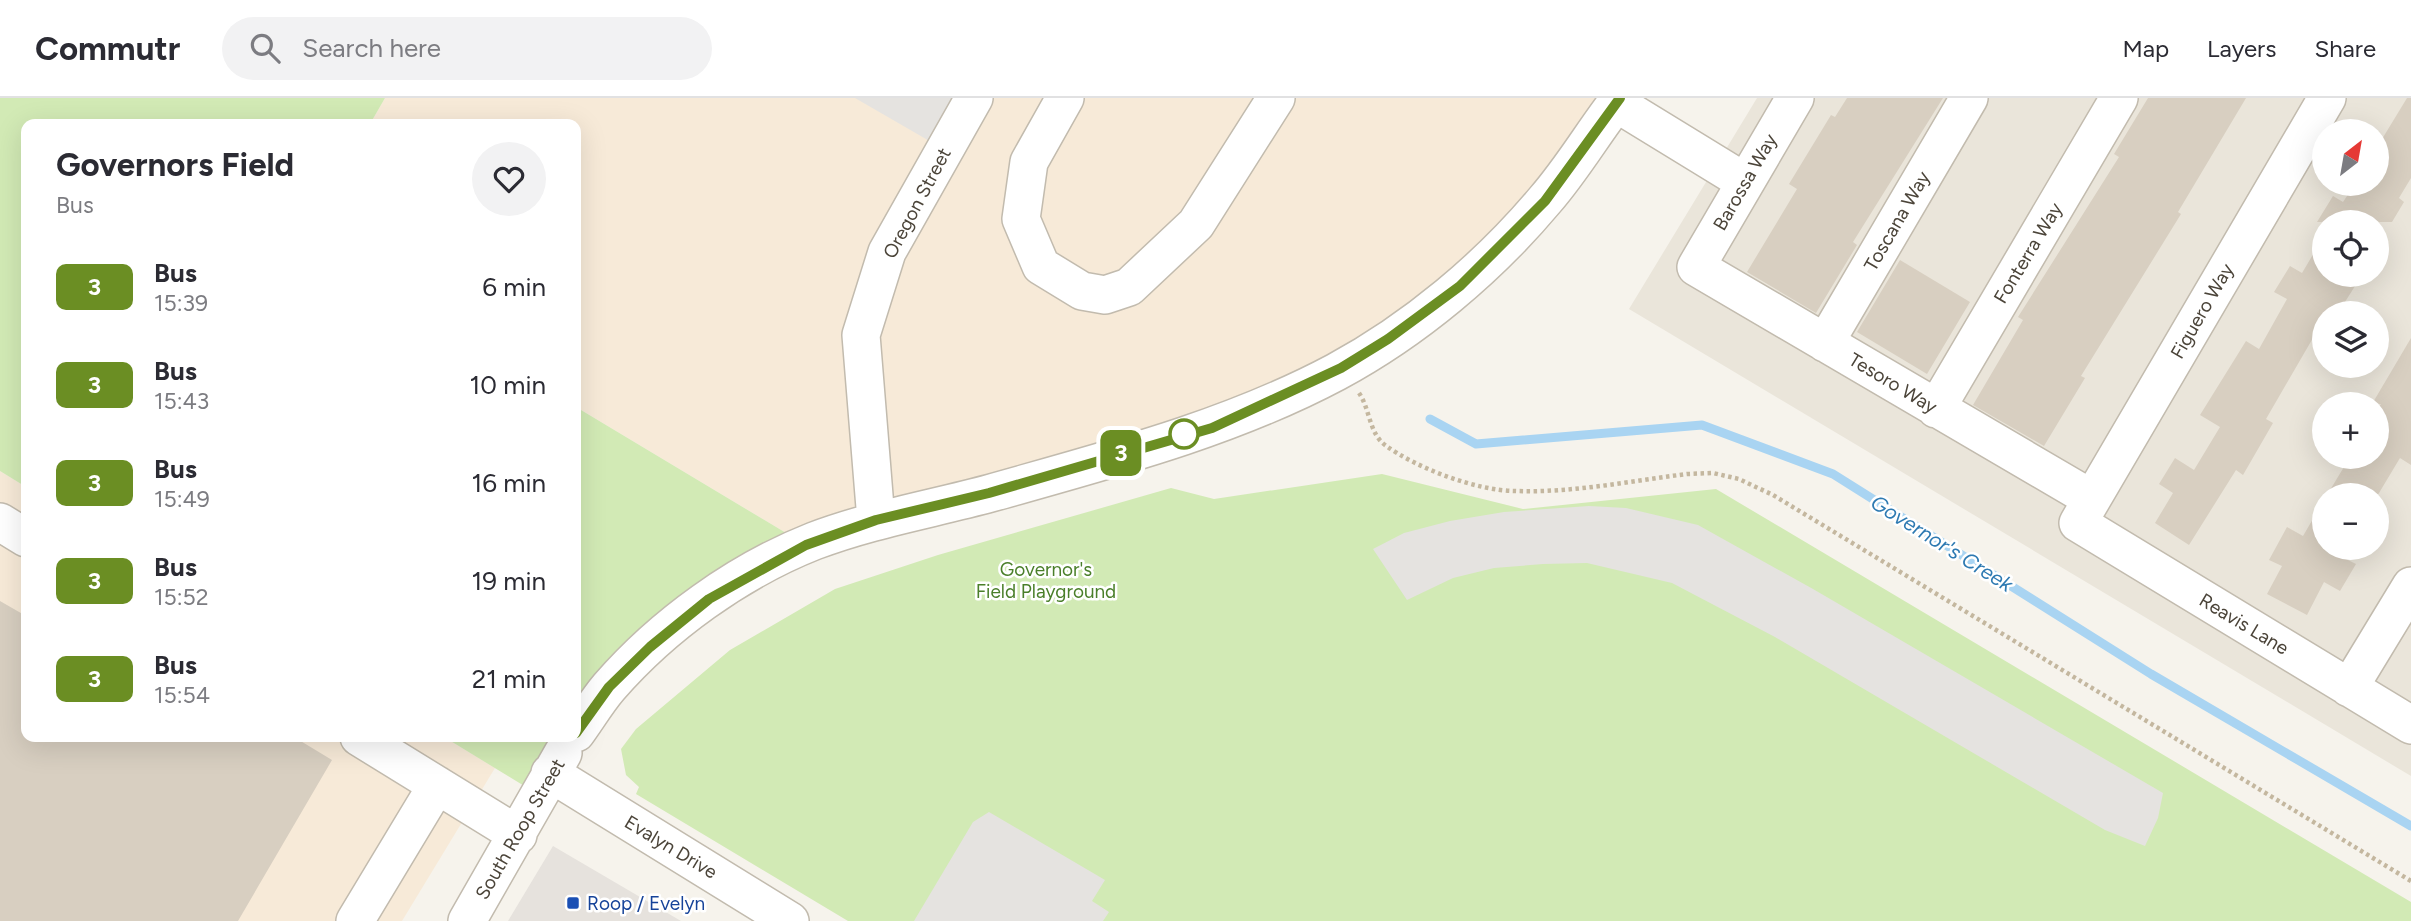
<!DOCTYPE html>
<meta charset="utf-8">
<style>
body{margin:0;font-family:Figtree,sans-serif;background:#f2f2f3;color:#2b2b33;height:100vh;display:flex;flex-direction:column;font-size:26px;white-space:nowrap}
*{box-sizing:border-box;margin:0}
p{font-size:23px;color:#7c7c81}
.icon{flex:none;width:38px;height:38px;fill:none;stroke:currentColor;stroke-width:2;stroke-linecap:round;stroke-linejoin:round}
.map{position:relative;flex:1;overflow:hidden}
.details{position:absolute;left:21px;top:21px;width:560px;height:623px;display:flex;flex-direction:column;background:#fff;border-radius:14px;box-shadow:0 7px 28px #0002}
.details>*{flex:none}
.badge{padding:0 14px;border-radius:10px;font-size:24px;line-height:46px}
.needle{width:46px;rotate:31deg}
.controls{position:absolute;left:2312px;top:21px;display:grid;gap:14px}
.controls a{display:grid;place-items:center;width:77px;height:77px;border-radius:50%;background:#fff;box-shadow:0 7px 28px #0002;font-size:35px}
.map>.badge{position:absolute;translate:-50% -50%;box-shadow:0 0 0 4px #fff}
.round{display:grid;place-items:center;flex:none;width:74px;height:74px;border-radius:37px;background:#f2f2f3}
.headline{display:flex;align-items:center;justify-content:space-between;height:119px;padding:0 35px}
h1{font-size:33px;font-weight:700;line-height:52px}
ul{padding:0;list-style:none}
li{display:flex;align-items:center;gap:21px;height:98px;padding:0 35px}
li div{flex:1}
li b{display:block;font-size:26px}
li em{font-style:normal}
li .badge{min-width:77px;font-weight:700;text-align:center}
header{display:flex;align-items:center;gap:42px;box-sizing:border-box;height:98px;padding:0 35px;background:#fff;border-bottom:2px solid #e1e1e2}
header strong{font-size:33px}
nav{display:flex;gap:38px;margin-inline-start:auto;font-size:24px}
.search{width:490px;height:63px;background:#f2f2f3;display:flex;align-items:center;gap:18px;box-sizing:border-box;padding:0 24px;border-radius:38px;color:#7c7c81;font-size:26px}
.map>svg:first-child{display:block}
.residential{fill:#eae5da;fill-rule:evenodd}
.commercial{fill:#f7ead8}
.industrial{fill:#e6e2dd}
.green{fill:#d2eab5}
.parking{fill:#e5e3e0}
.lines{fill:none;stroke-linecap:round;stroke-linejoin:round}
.stream{stroke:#a9d4f2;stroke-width:9}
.building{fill:#d8cfc1}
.minor-casing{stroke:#c2bbae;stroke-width:40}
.path{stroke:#c4b79f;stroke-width:4.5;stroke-dasharray:3.5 3.5;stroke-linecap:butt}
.minor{stroke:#fff;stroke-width:37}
.line-casing{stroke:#fff;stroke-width:16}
.line{stroke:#6b8e23;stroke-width:10}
.stop-dot{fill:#fff;stroke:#6b8e23;stroke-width:3.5}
.transit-dot{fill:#1a4fb4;stroke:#fff;stroke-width:2.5}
.labels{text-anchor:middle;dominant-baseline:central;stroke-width:5;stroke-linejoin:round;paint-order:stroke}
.street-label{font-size:19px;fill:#4b4439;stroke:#fff}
.park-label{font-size:19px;fill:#4a7f2a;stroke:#fff}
.transit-label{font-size:19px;fill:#164399;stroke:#fff;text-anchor:start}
.water-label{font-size:21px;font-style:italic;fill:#2e7ab2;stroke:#fff}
</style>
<header>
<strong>Commutr</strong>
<div class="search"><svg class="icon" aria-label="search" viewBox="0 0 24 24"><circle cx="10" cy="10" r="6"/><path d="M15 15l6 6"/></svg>Search here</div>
<nav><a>Map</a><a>Layers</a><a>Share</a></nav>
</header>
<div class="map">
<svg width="2411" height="823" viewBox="0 0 2411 823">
<rect width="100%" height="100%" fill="#f6f3ec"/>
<path class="residential" d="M1757,0h654v678l-782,-467zM2324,33h52v53h-52zM2324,124h52v53h-52zM2324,215h52v53h-52zM2324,306h52v53h-52zM2324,397h52v53h-52z"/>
<path class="commercial" d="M385,0h1235l-57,78 -209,184 -548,185 -230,-138v-283h-206z
M0,373l26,16v250h418l51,31 -93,153h-402z"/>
<path class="industrial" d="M553,748l128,75h-173z"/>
<path class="green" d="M0,0h385l-15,26h-344v363l-26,-16z
M576,309l230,138 -97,54 -170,196 -95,-58h132z
M1382,376l141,35 193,-20 695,413v19h-1563l-212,-127 3,-7 -13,-12 -5,-26 15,-20 94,-79 105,-61 103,-34 233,-67 43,11z"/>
<path class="parking" d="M855,0h119l-29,52z
M1589,408l37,2 72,17 115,64 350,204 -5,25 -13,28 -40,-16 -330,-193 -103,-54 -85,-20 -44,1 -49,4 -41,10 -46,22 -34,-51 31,-16 46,-12 54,-9z
M989,714l116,68 -13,21 17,11 -6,9h-189l59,-99z"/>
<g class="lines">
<path class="stream" d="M1430,321l46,25 226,-19 131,49 318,200 260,152"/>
</g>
<path class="building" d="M1847,0h96l-90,144 4,3 -41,68 -69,-41 50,-83 -8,-5 42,-69 4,2z
M2148,0h98l-68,114 3,2 -100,162 4,2 -41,68 -71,-41 50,-85 -5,-3 101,-160 -5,-3z
M2407,0h4v80l-12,20 5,4 -12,20h-75l16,-26 10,6 12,-18h21v-35z
M2324,138v39h38l-24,38h-14v6l-58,100 7,4 -30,52 -7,-5 -47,75 -34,-22 18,-30 -14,-9 16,-26 19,12 26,-43 -20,-12 46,-74 13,8 28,-50 -13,-7 16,-26 12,7z
M1900,162l70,42 -43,72 -70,-42z
M2411,240v127l-11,-7 -24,40 -49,-3 23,-38h26v-46l5,-7h-9z
M2324,402v48l32,16 -16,27 -16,-9 -17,33 -40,-21 15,-28 -13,-6 18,-33 16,9z
M0,503l26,15v121h268l38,23 -94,161h-238z"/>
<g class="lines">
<defs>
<path id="minor" d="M1065,0l-36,64 -8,57 20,47 41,25 23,4 24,-8 67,-63 80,-126
M1795,0l-99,169 396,232
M2327,0l-249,425 333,202
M1616,5l129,79
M1825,245l144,-245
M1936,311l183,-311
M876,422l-15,-185 26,-83 87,-154
M0,424l26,16
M2349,590l62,-102
M576,635c11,-15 21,-32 33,-46 54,-62 129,-116 205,-146 58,-22 118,-32 177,-48 117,-33 238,-64 345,-121 78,-42 152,-104 209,-172 28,-32 49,-69 75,-102
M359,639l159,98
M550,675l240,148
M355,823l82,-136
M467,823l96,-168"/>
</defs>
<use href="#minor" class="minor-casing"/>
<path class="path" d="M1359,295c11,16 10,40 26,52 31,23 92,46 131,46 56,2 115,-10 171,-17l26,-1 26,6 34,16 638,386"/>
<use href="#minor" class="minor"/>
</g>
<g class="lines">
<defs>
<path id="line" d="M576,635l33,-46 41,-40 59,-48 97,-54 70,-25 113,-27 223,-65 129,-60 47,-29 72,-53 85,-85 75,-103"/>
</defs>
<use href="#line" class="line-casing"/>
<use href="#line" class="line"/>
</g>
<circle class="stop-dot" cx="1184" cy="336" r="14"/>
<rect class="transit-dot" x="566" y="798" width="14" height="14" rx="3.5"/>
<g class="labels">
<g class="street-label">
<text transform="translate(1745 84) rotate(-60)">Barossa Way</text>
<text transform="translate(917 105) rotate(-62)">Oregon Street</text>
<text transform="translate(1897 123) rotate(-60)">Toscana Way</text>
<text transform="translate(2028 155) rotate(-59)">Fonterra Way</text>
<text transform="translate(2202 213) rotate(-60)">Figuero Way</text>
<text transform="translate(1893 285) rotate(31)">Tesoro Way</text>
<text transform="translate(2244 526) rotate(31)">Reavis Lane</text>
<text transform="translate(520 731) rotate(-60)">South Roop Street</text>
<text transform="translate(671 749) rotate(31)">Evalyn Drive</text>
</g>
<g class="park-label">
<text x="1046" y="471">Governor's<tspan x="1046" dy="22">Field Playground</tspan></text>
</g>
<g class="transit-label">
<text x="587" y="805">Roop / Evelyn</text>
</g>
<g class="water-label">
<text transform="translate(1942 445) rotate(32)">Governor's Creek</text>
</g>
</g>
</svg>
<div class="controls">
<a><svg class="needle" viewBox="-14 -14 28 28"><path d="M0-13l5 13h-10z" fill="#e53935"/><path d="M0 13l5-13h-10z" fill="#7c7c81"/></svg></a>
<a><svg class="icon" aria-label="locate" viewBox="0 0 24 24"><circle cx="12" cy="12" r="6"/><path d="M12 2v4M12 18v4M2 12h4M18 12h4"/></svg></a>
<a><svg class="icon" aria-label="layers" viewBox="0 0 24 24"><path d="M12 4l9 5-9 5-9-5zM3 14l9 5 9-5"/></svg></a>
<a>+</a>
<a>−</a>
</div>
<b class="badge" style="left:1121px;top:355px;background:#6b8e23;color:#fff">3</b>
<section class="details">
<div class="headline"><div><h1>Governors Field</h1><p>Bus</p></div><a class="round"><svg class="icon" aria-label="heart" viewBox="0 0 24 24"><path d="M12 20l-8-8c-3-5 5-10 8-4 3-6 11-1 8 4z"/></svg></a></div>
<ul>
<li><span class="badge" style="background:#6b8e23;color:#fff">3</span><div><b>Bus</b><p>15:39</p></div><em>6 min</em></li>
<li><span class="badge" style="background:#6b8e23;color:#fff">3</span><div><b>Bus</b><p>15:43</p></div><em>10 min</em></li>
<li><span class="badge" style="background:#6b8e23;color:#fff">3</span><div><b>Bus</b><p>15:49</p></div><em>16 min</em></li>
<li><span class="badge" style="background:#6b8e23;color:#fff">3</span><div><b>Bus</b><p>15:52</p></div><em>19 min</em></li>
<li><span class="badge" style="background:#6b8e23;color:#fff">3</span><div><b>Bus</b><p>15:54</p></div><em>21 min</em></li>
</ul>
</section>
</div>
